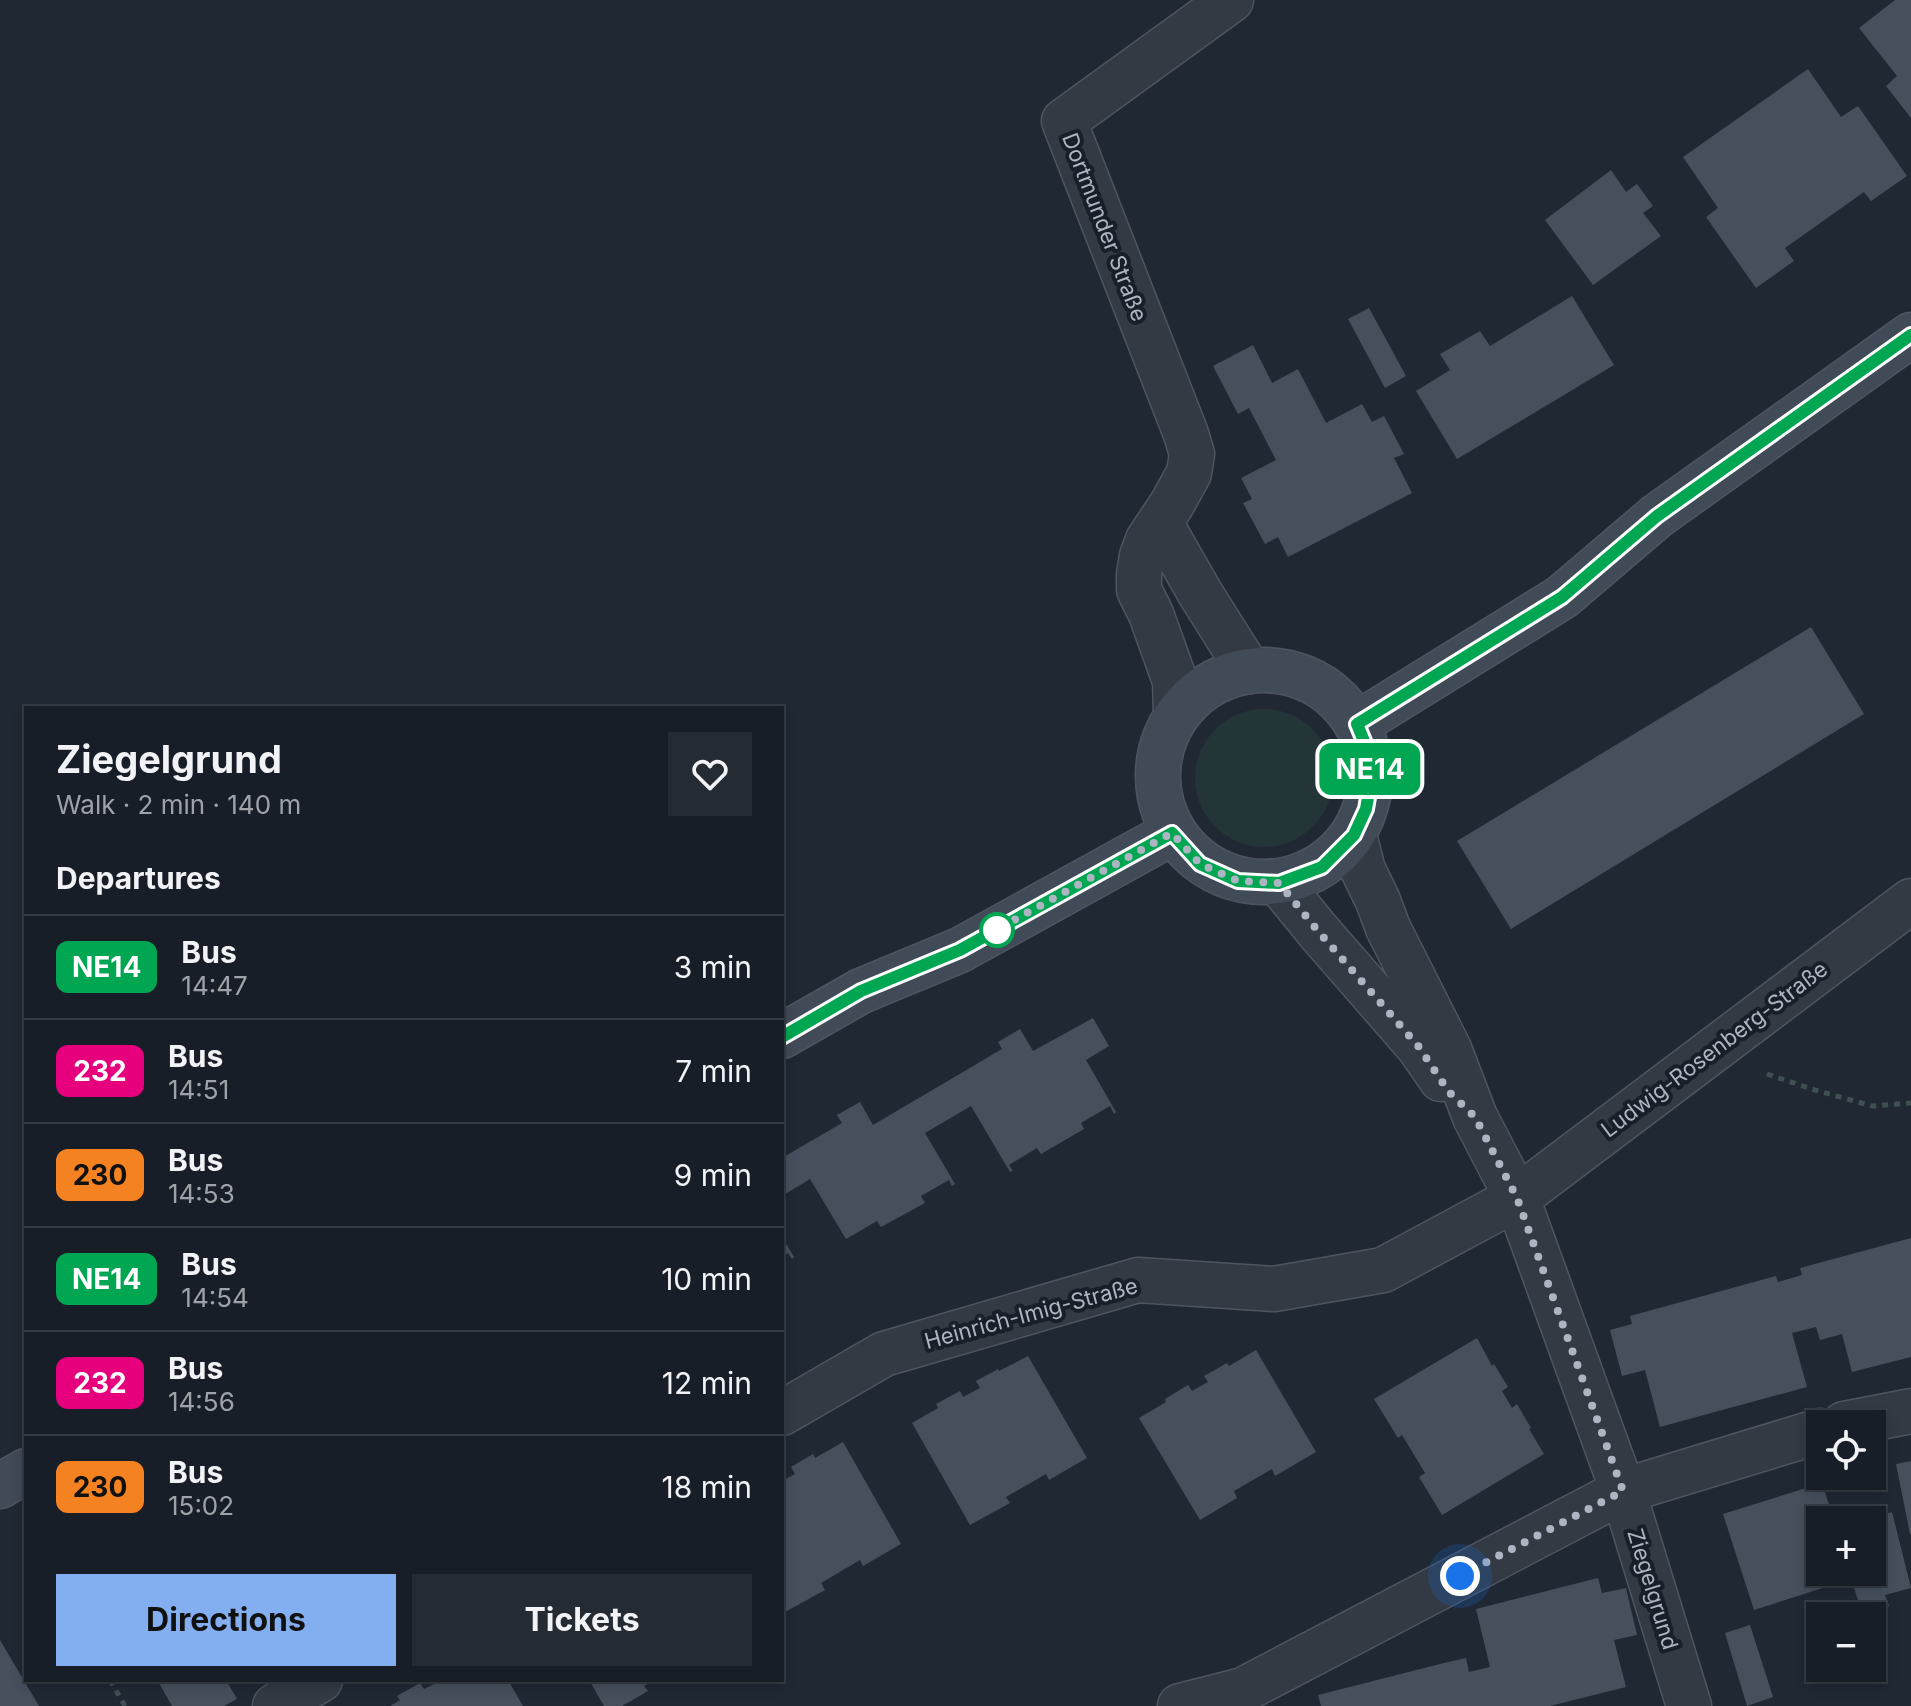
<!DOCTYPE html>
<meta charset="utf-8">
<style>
body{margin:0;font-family:Inter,sans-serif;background:#252b33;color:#f1f3f6;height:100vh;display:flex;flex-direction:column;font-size:30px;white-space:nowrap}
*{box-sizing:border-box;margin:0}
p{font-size:26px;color:#9fa2a7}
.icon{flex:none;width:44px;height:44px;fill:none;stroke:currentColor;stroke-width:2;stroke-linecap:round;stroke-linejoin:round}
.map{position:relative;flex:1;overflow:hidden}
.panel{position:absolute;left:24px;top:706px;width:760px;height:976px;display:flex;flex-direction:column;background:#181e27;border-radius:0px;box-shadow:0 4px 12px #0003,0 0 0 2px #363c44}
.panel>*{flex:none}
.badge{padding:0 16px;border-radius:12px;font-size:28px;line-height:52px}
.fabs{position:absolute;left:1806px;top:1410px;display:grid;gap:16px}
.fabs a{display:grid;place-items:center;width:80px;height:80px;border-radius:0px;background:#181e27;box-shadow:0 4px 12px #0003,0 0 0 2px #363c44;font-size:40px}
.you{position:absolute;width:40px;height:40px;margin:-20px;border:6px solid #fff;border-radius:50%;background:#1a73e8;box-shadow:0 0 0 12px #1a73e833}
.map>.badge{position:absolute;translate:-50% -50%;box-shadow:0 0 0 4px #fff}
h2{padding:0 32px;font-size:30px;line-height:72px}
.round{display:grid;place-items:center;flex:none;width:84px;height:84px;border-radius:0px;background:#252b33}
.head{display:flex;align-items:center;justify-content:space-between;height:136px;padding:0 32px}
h1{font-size:38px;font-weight:700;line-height:60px}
.primary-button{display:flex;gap:16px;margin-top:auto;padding:16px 32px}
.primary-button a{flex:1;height:92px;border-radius:0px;background:#83aef0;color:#111;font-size:32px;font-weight:700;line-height:92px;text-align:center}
.primary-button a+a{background:#252b33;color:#f1f3f6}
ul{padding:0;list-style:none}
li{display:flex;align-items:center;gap:24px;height:104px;padding:0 32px;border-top:2px solid #363c44}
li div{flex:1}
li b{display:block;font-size:30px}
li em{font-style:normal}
li .badge{min-width:88px;font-weight:700;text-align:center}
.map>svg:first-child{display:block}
.green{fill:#233536}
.building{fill:#46505d}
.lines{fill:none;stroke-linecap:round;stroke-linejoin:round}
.street-casing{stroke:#4e5560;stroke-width:47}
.secondary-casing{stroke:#4e5560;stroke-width:47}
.path{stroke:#3f5052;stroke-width:5;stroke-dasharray:6 6;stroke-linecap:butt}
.street{stroke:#333a44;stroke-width:44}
.secondary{stroke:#414a57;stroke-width:44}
.line-casing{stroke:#fff;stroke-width:18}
.line{stroke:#00a651;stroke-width:12}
.walk{stroke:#adb5c2;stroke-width:8;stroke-dasharray:0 14.4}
.stop-dot{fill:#fff;stroke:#00a651;stroke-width:4}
.labels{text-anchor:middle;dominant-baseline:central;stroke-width:8;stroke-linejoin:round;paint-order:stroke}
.street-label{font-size:22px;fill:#adb5c2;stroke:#191f29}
</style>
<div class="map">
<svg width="1911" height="1706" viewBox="0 0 1911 1706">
<rect width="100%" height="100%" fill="#202834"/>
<path class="green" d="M1195 778a69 69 0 1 1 138 0a69 69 0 1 1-138 0Z"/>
<path class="building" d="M1895,0h16v118l-25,-32 11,-10 -38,-48z
M1808,69l33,48 17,-11 49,70 -36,25 -7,-9 -79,56 9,13 -38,27 -50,-71 12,-9 -35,-51z
M1611,170l15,22 11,-8 16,22 -10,7 18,23 -68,49 -48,-65z
M1572,296l42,69 -157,94 -41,-68 34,-21 -10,-16 40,-23 10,15z
M1369,308l37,68 -21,12 -37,-69z
M1253,345l19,38 26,-14 28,54 36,-19 10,18 12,-6 20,38 -10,4 18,35 -124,64 -10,-20 -13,7 -22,-41 9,-4 -11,-21 35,-18 -27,-52 -11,6 -25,-48z
M1811,627l53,87 -353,215 -54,-88z
M1093,1018l16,28 -23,14 30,52 -2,2 -4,-8 -29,17 3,6 -43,25 -4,-6 -28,17 4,6 -3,1 -39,-66 -46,27 30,51 -3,2 -3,-6 -28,16 4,7 -44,24 -4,-6 -31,18 -36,-60 -28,17v-38l60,-35 -5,-8 23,-13 13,23 129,-76 -4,-7 22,-13 13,22z
M782,1237l12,20 -2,2 -4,-6 -6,4z
M1911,1238v119l-59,15 -10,-38 -22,6 -4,-13 -24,6 15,54 -147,40 -15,-57 -23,6 -12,-46 22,-6 -2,-8 146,-40 2,6 24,-7 -2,-7z
M1477,1338l15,28 2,-2 14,23 -6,4 10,17 5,-4 14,24 -2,1 15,25 -102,61 -23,-38 6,-4 -23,-38 -4,3 -24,-39z
M1256,1350l60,102 -41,24 -3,-7 -38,22 3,7 -37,22 -61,-102 27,-16 -1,-3 23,-14 4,6 16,-9 -4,-6 23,-13 2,3z
M1028,1356l59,102 -38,22 -3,-6 -40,23 4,6 -40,22 -58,-102 26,-15 -2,-4 24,-13 3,6 17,-9 -4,-7 22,-12 1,2z
M843,1442l58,102 -38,22 -3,-6 -39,23 4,7 -40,22 -3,-5v-126l13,-7 -4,-7 22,-13 2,4z
M1911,1461v73h-1l-14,-70z
M1822,1483l12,37h-14v52h52v-52l-6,-1 26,-7 19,76 -26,7 4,11 -26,9 -12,-36 -97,31 -31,-96z
M1598,1578l4,15 24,-5 11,47 -23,5 12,47 -76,19h-229l-3,-11 126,-32 22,-5 3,14 21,-5 -14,-58z
M1750,1625l23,72 -26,9 -22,-73z
M0,1640l39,66h-39z
M165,1680h61l11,19 -13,7h-52l-13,-23z
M442,1680h66l15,26h-133l10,-6 -3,-4 23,-13 4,6z
M589,1680h65l-10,6 4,5 -26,15h-18z"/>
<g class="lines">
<defs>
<path id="street" d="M1160,523l40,70 49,78
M1176,715l-1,-34 -24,-67 -12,-24v-16l3,-18 6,-16 24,-36 17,-31 3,-19 -6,-20 -122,-313 167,-121
M1354,835l9,35 15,31 10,27 61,121 26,68 42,81 106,293 66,215
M1279,883l39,48 101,116 22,32
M782,1413l102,-59 254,-74 136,9 109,-19 134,-72 394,-297
M1844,1424l67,-13
M275,1706l45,-26
M1180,1706l63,-16 380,-199 197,-60"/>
<path id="secondary" d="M1158 776a106 106 0 1 1 212 0a106 106 0 1 1-212 0Z
M1357,724l205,-127 95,-81 254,-181
M782,1036l79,-45 99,-41 212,-117
M0,1486l26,-15"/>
</defs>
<use href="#street" class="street-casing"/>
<use href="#secondary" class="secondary-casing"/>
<path class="path" d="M1767,1074l48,16 57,16 39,-3
M110,1680l15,26"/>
<use href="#street" class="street"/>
<use href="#secondary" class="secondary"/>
</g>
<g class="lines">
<defs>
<path id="line" d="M782,1037l79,-46 99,-41 212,-117 28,31 38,17 41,2 43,-16 32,-32 12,-26 5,-29 -3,-29 -11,-27 205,-127 95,-81 254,-181"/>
</defs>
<use href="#line" class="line-casing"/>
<use href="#line" class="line"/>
<path class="walk" d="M997,930l-10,5 185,-102 28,31 38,17 41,2 39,48 101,116 30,45 26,25 42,81 106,293 -163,85"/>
</g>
<circle class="stop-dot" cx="997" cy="930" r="16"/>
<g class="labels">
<g class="street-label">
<text transform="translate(1105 227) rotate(69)">Dortmunder Straße</text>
<text transform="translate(1714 1049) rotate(-37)">Ludwig-Rosenberg-Straße</text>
<text transform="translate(1031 1313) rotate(-15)">Heinrich-Imig-Straße</text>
<text transform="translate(1653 1589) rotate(73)">Ziegelgrund</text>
</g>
</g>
</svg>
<div class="fabs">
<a><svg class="icon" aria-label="locate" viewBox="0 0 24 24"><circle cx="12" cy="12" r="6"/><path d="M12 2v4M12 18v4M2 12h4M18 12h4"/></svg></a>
<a>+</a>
<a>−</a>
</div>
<div class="you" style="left:1460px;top:1576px"></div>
<b class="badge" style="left:1370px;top:769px;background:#00a651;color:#fff">NE14</b>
<section class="panel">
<div class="head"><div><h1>Ziegelgrund</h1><p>Walk · 2 min · 140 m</p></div><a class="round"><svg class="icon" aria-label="heart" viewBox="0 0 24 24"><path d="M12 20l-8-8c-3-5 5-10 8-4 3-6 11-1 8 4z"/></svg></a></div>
<h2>Departures</h2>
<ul>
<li><span class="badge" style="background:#00a651;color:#fff">NE14</span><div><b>Bus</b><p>14:47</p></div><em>3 min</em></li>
<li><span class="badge" style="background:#e6007e;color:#fff">232</span><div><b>Bus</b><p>14:51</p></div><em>7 min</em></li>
<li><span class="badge" style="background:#f58220;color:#111">230</span><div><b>Bus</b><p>14:53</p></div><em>9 min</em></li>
<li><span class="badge" style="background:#00a651;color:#fff">NE14</span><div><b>Bus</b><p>14:54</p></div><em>10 min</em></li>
<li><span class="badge" style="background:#e6007e;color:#fff">232</span><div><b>Bus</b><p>14:56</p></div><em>12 min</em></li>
<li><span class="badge" style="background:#f58220;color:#111">230</span><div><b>Bus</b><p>15:02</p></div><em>18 min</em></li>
</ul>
<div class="primary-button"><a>Directions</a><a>Tickets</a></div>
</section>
</div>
